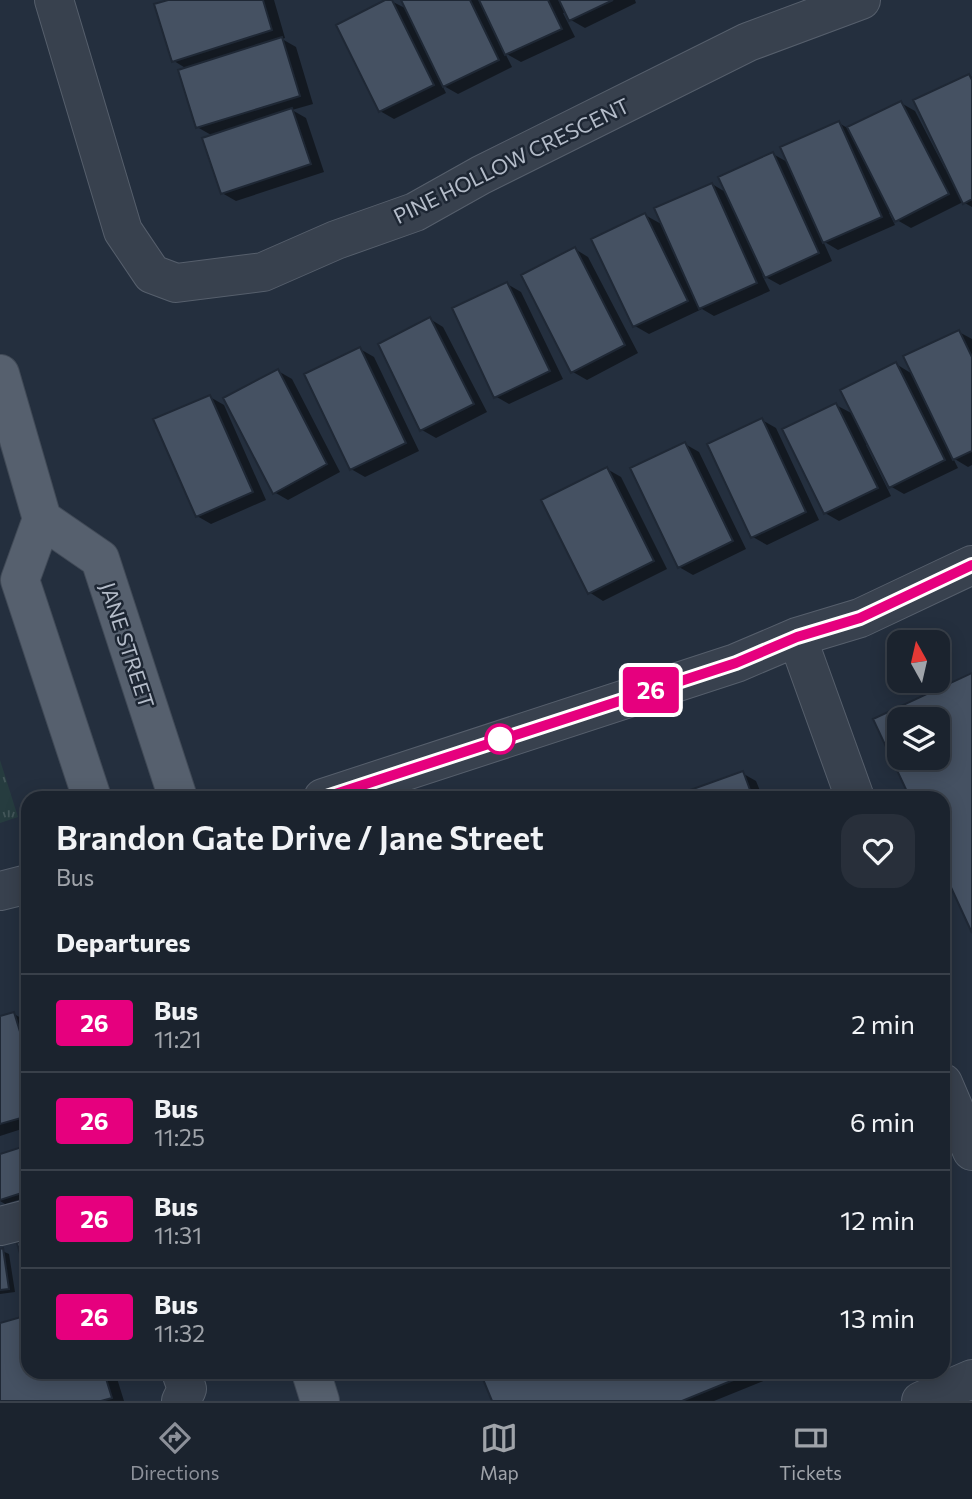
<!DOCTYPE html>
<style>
body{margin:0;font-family:Commissioner,sans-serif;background:#282f3a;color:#f1f3f6;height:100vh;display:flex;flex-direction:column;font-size:26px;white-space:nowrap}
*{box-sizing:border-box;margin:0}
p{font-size:23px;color:#a0a4aa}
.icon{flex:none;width:38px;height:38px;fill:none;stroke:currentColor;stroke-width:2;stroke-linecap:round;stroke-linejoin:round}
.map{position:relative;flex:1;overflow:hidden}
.side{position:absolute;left:21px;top:791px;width:929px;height:588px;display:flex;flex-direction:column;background:#1b232e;border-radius:21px;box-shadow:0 4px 18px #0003,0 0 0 2px #39404a}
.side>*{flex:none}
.badge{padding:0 14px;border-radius:5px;font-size:24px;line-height:46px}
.needle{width:46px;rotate:352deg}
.tools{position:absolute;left:887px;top:630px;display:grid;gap:14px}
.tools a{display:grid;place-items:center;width:63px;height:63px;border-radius:14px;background:#1b232e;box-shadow:0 4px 18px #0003,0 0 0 2px #39404a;font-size:35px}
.map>.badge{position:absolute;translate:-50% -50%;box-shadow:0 0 0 4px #fff}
h2{padding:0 35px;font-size:26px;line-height:63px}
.round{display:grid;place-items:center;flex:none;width:74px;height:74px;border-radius:21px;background:#282f3a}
.summary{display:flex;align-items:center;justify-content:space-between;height:119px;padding:0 35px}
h1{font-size:33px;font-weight:600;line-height:52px}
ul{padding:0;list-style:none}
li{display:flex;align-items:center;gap:21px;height:98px;padding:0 35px;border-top:2px solid #39404a}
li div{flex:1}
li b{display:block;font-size:26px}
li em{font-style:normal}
li .badge{min-width:77px;font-weight:700;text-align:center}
.dock{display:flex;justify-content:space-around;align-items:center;height:98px;border-top:2px solid #39404a;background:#1b232e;font-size:19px;color:#a0a4aa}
.dock a{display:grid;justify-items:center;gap:4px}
.dock .current{color:#8c9099}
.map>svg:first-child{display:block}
.grass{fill:url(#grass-tufts)}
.shadow{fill:#0007}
.building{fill:#455162;stroke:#1f2835;stroke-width:2;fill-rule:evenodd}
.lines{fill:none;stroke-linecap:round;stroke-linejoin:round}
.minor-casing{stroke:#565f6c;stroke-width:40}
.major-casing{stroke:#414a57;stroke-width:40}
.minor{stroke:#38414e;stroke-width:38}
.major{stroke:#56606e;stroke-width:38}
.line-casing{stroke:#fff;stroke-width:16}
.line{stroke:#e6007e;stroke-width:10}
.stop-dot{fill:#fff;stroke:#e6007e;stroke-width:3.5}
.labels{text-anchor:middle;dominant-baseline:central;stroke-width:5;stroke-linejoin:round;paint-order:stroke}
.street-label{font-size:21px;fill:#b4bcc9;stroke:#1d2633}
</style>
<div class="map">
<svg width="972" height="1401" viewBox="0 0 972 1401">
<defs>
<pattern id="grass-tufts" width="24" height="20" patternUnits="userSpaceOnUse" patternTransform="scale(1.75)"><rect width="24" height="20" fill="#263c3f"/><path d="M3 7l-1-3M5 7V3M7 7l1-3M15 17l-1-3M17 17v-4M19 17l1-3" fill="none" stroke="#435659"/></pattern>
</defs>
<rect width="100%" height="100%" fill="#242f3e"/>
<path class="grass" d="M0,760l18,57 -18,6z"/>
<path class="shadow" d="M166,0h108l11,38 -3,1 14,8 17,57 -21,6 14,8 18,54 -88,29 -14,-8 -9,-57 -16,-9 -10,-58 -13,-8 -5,-59z
M389,0l18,9 -4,-9h232l1,3 -51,25 -14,-8 -5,-8 -3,1 12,24 -54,25 -16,-9 7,14 -54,27 -16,-9 4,8 -52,26 -14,-8z
M969,75l3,2v130l-9,-5 -52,26 -14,-8 -5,-9 -3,2 6,12 -57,25 -15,-9 9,20 -52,24 -18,-10 8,16 -56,25 -12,-7 -53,25 -14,-8 10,-111 18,10 49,-41 15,9 46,-39 16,9 50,-40 10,6 52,-26 14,8 30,58 3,-1z
M575,249l13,8 50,96 -51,27 -14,-8z
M507,284l14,8 42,87 -54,25 -14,-8z
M430,319l13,8 44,85 -51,26 -14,-8z
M959,332l13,7v126l-4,2 -15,-9 5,10 -54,26 -14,-8 -21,-42 -3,1 25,51 -52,25 -14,-8 11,-108 19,10 41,-51 18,11z
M360,349l14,8 45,94 -54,26 -14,-8z
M278,371l14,8 48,93 -52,28 -14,-8z
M210,397l14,8 42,95 -55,24 -14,-8z
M762,420l14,8 43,92 -52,25 -14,-8z
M685,444l14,8 47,97 -53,26 -14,-8z
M607,469l14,8 46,92 -64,32 -14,-9z
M742,773l14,8 7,17h-89z
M14,1014l14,8v105l-28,9v-118z
M28,1147v50l-23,7 -5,-3v-45z
M0,1250l9,4 6,38 -15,2z
M28,1316v56h87l9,29h-124v-76z
M482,1372h301v1l-69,28h-220z"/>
<path class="building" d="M168,0h95l9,30 -100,32 -18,-58z
M385,0h7l42,85 -55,27 -43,-87z
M401,0h69l29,60 -56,27z
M479,0h69l14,29 -57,26z
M559,0h54l-44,21z
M282,37l18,59 -104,32 -18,-58z
M969,74l3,6v119l-9,5 -50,-104z
M901,101l48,93 -54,28 -48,-95z
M292,108l19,56 -90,30 -19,-56z
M839,121l43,96 -59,26 -43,-96z
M773,152l46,101 -54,25 -47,-101z
M712,183l45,100 -58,26 -45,-101z
M645,213l43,88 -55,26 -42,-88z
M575,247l50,98 -54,28 -50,-98z
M507,282l43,89 -56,27 -42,-90z
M430,317l44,87 -54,27 -42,-87z
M959,330l13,27v94l-19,9 -50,-104z
M360,347l46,96 -56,27 -46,-96z
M896,362l49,98 -56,28 -49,-98z
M278,369l49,95 -54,30 -50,-96z
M210,395l43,97 -57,25 -43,-98z
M836,403l42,85 -54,26 -42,-85z
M762,418l44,94 -55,26 -44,-94z
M685,442l48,99 -55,27 -48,-100z
M607,467l47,94 -66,33 -47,-94z
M972,673v260l-29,-63v-72h-33l-37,-79zM900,719h38v39h-38z
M743,771l10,27h-85z
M14,1012l14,46v58l-28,8v-108z
M28,1145v46l-28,9v-46z
M28,1239v43l-11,-39z
M3,1248l6,41 -9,1v-41z
M28,1315v57h76l8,26 -11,3h-101v-78z
M480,1372h273l-71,29h-190z"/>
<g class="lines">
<defs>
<path id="minor" d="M54,0l69,231 29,43 24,9 87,-11 73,-32 79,-28 66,-37 267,-133 113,-42
M797,637l58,161
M323,798l413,-135 61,-26 63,-19 112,-53
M0,891l28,-7
M943,1083l29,68
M0,1226l28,-7
M181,1401l6,-12 -6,-17
M921,1401l51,-22"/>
<path id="major" d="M0,374l42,145 -22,61 72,218
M42,519l58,40 78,239
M311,1372l9,29"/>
</defs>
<use href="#minor" class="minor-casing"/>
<use href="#major" class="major-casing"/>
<use href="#minor" class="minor"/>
<use href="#major" class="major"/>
</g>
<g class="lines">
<defs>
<path id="line" d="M323,798l413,-135 61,-26 63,-19 112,-53"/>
</defs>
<use href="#line" class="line-casing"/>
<use href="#line" class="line"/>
</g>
<circle class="stop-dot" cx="500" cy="739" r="14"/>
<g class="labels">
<g class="street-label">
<text transform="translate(511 160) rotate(-26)">PINE HOLLOW CRESCENT</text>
<text transform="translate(128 645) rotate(72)">JANE STREET</text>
</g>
</g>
</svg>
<div class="tools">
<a><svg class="needle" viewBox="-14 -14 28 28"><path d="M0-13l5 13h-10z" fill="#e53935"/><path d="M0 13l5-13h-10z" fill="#a0a4aa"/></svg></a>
<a><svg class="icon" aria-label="layers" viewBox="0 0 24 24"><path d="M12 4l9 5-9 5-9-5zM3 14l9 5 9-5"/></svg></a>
</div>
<b class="badge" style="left:651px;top:690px;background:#e6007e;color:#fff">26</b>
<section class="side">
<div class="summary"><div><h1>Brandon Gate Drive / Jane Street</h1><p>Bus</p></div><a class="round"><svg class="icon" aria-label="heart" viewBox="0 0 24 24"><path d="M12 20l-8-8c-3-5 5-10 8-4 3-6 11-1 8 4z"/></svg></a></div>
<h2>Departures</h2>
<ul>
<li><span class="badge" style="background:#e6007e;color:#fff">26</span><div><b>Bus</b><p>11:21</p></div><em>2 min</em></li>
<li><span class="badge" style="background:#e6007e;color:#fff">26</span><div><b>Bus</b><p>11:25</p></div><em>6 min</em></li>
<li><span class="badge" style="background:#e6007e;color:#fff">26</span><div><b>Bus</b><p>11:31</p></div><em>12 min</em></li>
<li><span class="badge" style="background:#e6007e;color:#fff">26</span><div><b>Bus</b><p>11:32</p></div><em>13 min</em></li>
</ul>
</section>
</div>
<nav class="dock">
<a class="current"><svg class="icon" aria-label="directions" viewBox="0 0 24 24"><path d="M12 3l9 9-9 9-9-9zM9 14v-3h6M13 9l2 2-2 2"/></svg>Directions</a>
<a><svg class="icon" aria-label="map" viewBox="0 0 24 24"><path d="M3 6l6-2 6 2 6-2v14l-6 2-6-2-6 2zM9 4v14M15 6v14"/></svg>Map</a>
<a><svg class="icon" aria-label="tickets" viewBox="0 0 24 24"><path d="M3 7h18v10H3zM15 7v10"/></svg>Tickets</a>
</nav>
